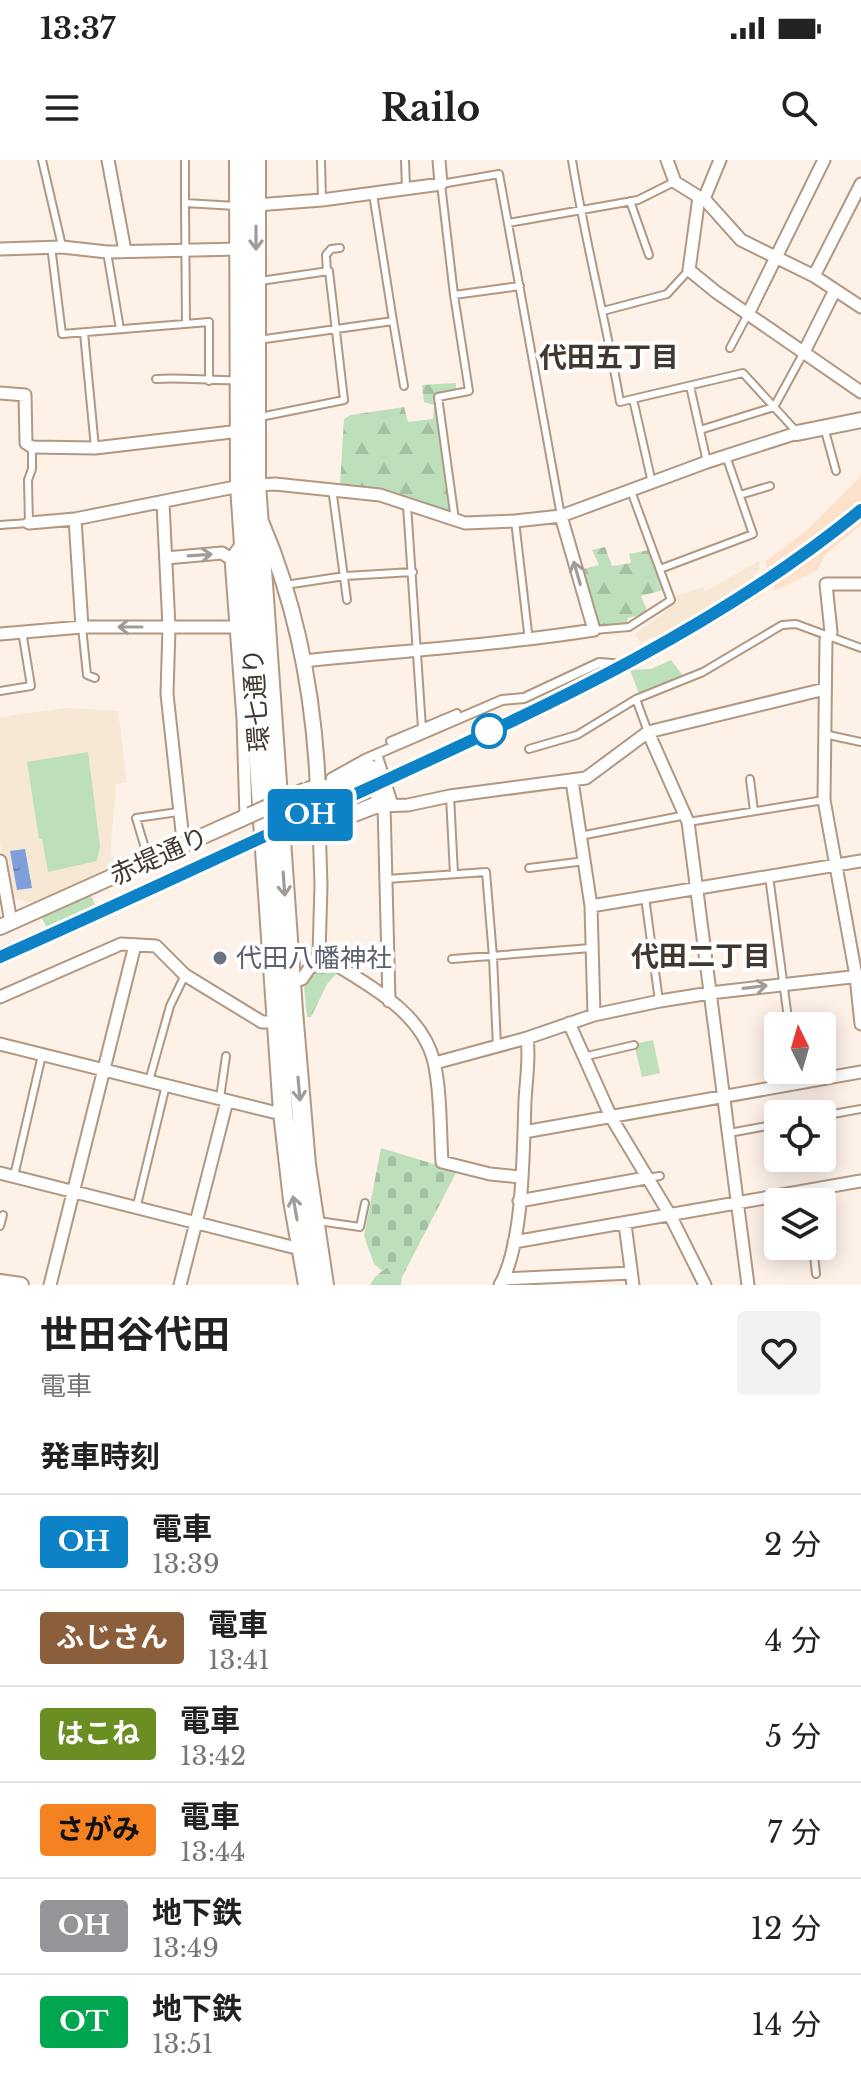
<!DOCTYPE html>
<html lang="ja">
<meta charset="utf-8">
<style>
body{margin:0;font-family:"Libre Baskerville","Noto Sans JP",serif;background:#f2f2f2;color:#222;height:100vh;display:flex;flex-direction:column;font-size:30px;white-space:nowrap}
*{box-sizing:border-box;margin:0}
p{font-size:26px;color:#767676}
.icon{flex:none;width:44px;height:44px;fill:none;stroke:currentColor;stroke-width:2;stroke-linecap:round;stroke-linejoin:round}
.map{position:relative;height:1125px;overflow:hidden}
.side{display:flex;flex-direction:column;background:#fff;flex:1}
.side>*{flex:none}
.badge{padding:0 16px;border-radius:6px;font-size:28px;line-height:52px}
.needle{width:52px;rotate:355deg}
.tools{position:absolute;left:764px;top:852px;display:grid;gap:16px}
.tools a{display:grid;place-items:center;width:72px;height:72px;border-radius:8px;background:#fff;box-shadow:0 4px 20px #0003;font-size:40px}
.map>.badge{position:absolute;translate:-50% -50%;box-shadow:0 0 0 4px #fff}
h2{padding:0 40px;font-size:30px;line-height:72px}
.round{display:grid;place-items:center;flex:none;width:84px;height:84px;border-radius:8px;background:#f2f2f2}
.headline{display:flex;align-items:center;justify-content:space-between;height:136px;padding:0 40px}
h1{font-size:38px;font-weight:700;line-height:60px}
ul{padding:0;list-style:none}
li{display:flex;align-items:center;gap:24px;height:96px;padding:0 40px;border-top:2px solid #e0e0e0}
li div{flex:1}
li b{display:block;font-size:30px}
li em{font-style:normal}
li .badge{min-width:88px;font-weight:700;text-align:center}
.status{display:flex;justify-content:space-between;align-items:center;height:56px;padding:0 40px;background:#fff;direction:ltr}
.status svg{height:22px;fill:currentColor}
header{display:flex;justify-content:space-between;align-items:center;height:104px;padding:0 40px;background:#fff;font-size:36px;font-weight:700}
.map>svg:first-child{display:block}
.built{fill:#fde1ca}
.education{fill:#f7e7d5}
.forest{fill:url(#forest-firs)}
.cemetery{fill:url(#cemetery-stones)}
.park{fill:#bedfbc}
.water{fill:url(#water-ripples)}
.lines{fill:none;stroke-linecap:round;stroke-linejoin:round}
.service-casing{stroke:#b29781;stroke-width:10}
.pedestrian-casing{stroke:#b29781;stroke-width:12}
.minor-casing{stroke:#b29781;stroke-width:15}
.tertiary-casing{stroke:#b29781;stroke-width:18}
.primary-casing{stroke:#b29781;stroke-width:22}
.service{stroke:#fff;stroke-width:6}
.pedestrian{stroke:#fff;stroke-width:8}
.minor{stroke:#fff;stroke-width:11}
.tertiary{stroke:#fff;stroke-width:14}
.primary{stroke:#fff;stroke-width:18}
.rail{stroke:#82776e;stroke-width:3;stroke-dasharray:14 14;stroke-linecap:butt}
.tertiary-bridge-casing{stroke:#b29781;stroke-width:18;stroke-linecap:butt}
.tertiary-bridge{stroke:#fff;stroke-width:14}
.oneway{stroke:#a19c97}
.line-casing{stroke:#fff;stroke-width:18}
.line{stroke:#0d82c7;stroke-width:12}
.stop-dot{fill:#fff;stroke:#0d82c7;stroke-width:4}
.worship-dot{fill:#6b7280;stroke:#fff;stroke-width:3}
.labels{text-anchor:middle;dominant-baseline:central;stroke-width:8;stroke-linejoin:round;paint-order:stroke}
.street-label{font-size:26px;fill:#43382f;stroke:#fff}
.worship-label{font-size:26px;fill:#5b616d;stroke:#fff;text-anchor:start}
.neighbourhood-label{font-size:28px;font-weight:bold;fill:#43382f;stroke:#fff}
</style>
<div class="status"><b>13:37</b><svg viewBox="0 0 49 12"><path d="M0 12V9h3v3zM5 12V6h3v6zM10 12V3h3v9zM15 12V0h3v12zM26 1h20v11H26zM47 4h2v5h-2z"/></svg></div>
<header><svg class="icon" aria-label="menu" viewBox="0 0 24 24"><path d="M4 6h16M4 12h16M4 18h16"/></svg>Railo<svg class="icon" aria-label="search" viewBox="0 0 24 24"><circle cx="10" cy="10" r="6"/><path d="M15 15l6 6"/></svg></header>
<div class="map">
<svg width="861" height="1125" viewBox="0 0 861 1125">
<defs>
<pattern id="forest-firs" width="22" height="20" patternUnits="userSpaceOnUse" patternTransform="scale(2)"><rect width="22" height="20" fill="#bedfbc"/><path d="M5 1l3.5 6h-7zM16 11l3.5 6h-7z" fill="#a4c0a2"/></pattern>
<pattern id="cemetery-stones" width="16" height="16" patternUnits="userSpaceOnUse" patternTransform="scale(2)"><rect width="16" height="16" fill="#bedfbc"/><path d="M2 7V4a2 2 0 0 1 4 0v3zM10 15v-3a2 2 0 0 1 4 0v3z" fill="#a4c0a2"/></pattern>
<pattern id="water-ripples" width="26" height="14" patternUnits="userSpaceOnUse" patternTransform="scale(2)"><rect width="26" height="14" fill="#7f9fda"/><path d="M2 4q2-2 4 0t4 0M15 11q2-2 4 0t4 0" fill="none" stroke="#6a83b1"/></pattern>
</defs>
<rect width="100%" height="100%" fill="#fdf1e8"/>
<path class="built" d="M861,316v49l-35,29 -9,16 -42,21 -10,-29 40,-30z"/>
<path class="education" d="M759,401l1,8 -7,6 12,19 -55,33 -12,-2 -3,11 -29,16 -14,-15 -11,7 -6,-10 29,-21 9,-16 31,-10 2,4z
M67,548l51,3 9,71 -11,2 -6,73 20,-1v6l-94,42 -27,-7 -9,-54v-126z"/>
<path class="forest" d="M456,223v8l-20,3 16,122 -112,-31 4,-66 7,-4 53,-8 4,15 25,-3 1,-14 -10,-3 -2,-17z
M605,387l7,19 19,-3 -2,-9 20,-4 14,40 -22,6 7,17 -20,5 -2,7 -30,2 -17,-57 20,-5 -7,-15z
M320,805l18,7 -11,12 -16,33h-4l-3,-31z
M391,1104l11,13 -1,8h-31l5,-8z"/>
<path class="cemetery" d="M381,988l76,23 -55,106 -11,-12 -9,6 -8,-7 -10,-28z"/>
<path class="park" d="M671,500l13,17 -45,17 -9,-24 21,-1z
M88,592l12,94 -3,15 -49,11 -6,-33h-3l-12,-77z
M90,734l11,23 -49,21 -11,-22z
M653,880l7,33 -18,4 -8,-33z"/>
<path class="water" d="M25,689l7,39 -15,2 -7,-39z"/>
<g class="lines">
<defs>
<path id="service" d="M42,0l20,86
M185,0v43l51,3
M321,0l1,40
M405,0l1,28
M572,0c13,81 34,161 48,242l123,-29 53,58
M630,41l19,54
M185,43l1,121
M508,63l130,-23 36,-18
M51,86l11,88 147,-12v59
M107,92l13,77
M327,112l-1,-17 5,-6 9,-1
M454,135l66,-9
M603,151l64,-17 22,-24
M393,161l11,65
M84,173l11,115
M258,180l135,-19 -20,-127
M730,188l18,-34
M156,219c27,-2 53,2 80,1
M690,226l17,76
M633,239l19,84
M260,257l84,-17 -15,-129 -69,10
M824,267l12,44
M700,270l74,-23 30,-55
M332,328l15,112
M740,335l30,-9
M407,345l15,223
M455,360l-17,-123 31,-6 -15,-96 -13,-111 58,-10 62,342
M515,361l14,120
M0,365l29,-2 -1,-43 4,-11v-22
M660,409l93,-35 -27,-78
M285,425l60,-9 68,-4
M82,467l5,48 8,3
M594,470l35,-3 42,-27 -40,-109
M0,531l31,-5 -9,-55
M636,539l12,33
M824,574l37,8
M390,581l67,-28
M529,589l48,-14 59,-36 67,-27 79,-47 14,-1 65,24
M750,619l4,32
M450,636l4,78
M688,662l136,-22
M580,676l106,-21
M148,698l-12,-40 42,-6
M529,708l56,-7
M769,716l20,150
M387,719l99,-7 7,85 4,90
M645,737l14,104
M452,799l139,-11
M583,897l51,-12
M795,910l2,13
M149,921l21,-75 15,-31
M220,938l6,-42
M822,956l39,-7
M729,973l49,-9
M14,1016l28,-121
M646,1018l14,-2
M136,1049l30,-124
M318,1061l42,6 5,-24
M0,1066l3,-11
M813,1086l3,28"/>
<path id="pedestrian" d="M377,594l15,46
M331,618l34,-19 137,-59 22,-2 75,-35 27,2
M369,618l4,4 3,19 -39,16 -9,-2v-23z"/>
<path id="minor" d="M108,0l17,91
M667,0l8,22 32,20 34,38 73,36 47,31
M699,37l-10,73 27,22 145,100
M704,39l16,-39
M256,45l66,-5 119,-16 -2,-24
M0,89l62,-2 45,5 133,-3
M814,116l47,-92
M748,154l76,-154
M804,192l31,-62
M0,233l25,2 1,48 6,4 63,1 145,-17
M163,343l6,124 -2,67 15,137
M75,359l7,108
M29,363l46,-4 165,-33 35,-2 105,11 85,28 50,-2 46,-5 146,-54 90,-29
M243,382l-12,17 12,160 3,98
M166,398l56,-5 9,6
M861,424h-35l5,48 -5,8 -2,160 32,176 5,48
M0,474l82,-7h154
M303,501c97,-10 195,-16 291,-31l-33,-114
M648,572l40,90 60,463
M572,621l19,125 3,109
M384,645l5,196
M0,701l11,61
M591,746l270,-45
M319,794c42,28 102,54 115,108 7,30 6,69 8,100l48,12 30,3
M290,821l12,-2 17,-25 2,-69 -2,-61 21,-3 39,-15 29,-1 42,-9 136,-18 62,-46 177,-43
M0,837l121,-53 35,2 29,29 77,47h15
M569,863l42,94 59,98 35,70
M0,884l273,68h10
M435,903l92,-25 67,-23 66,-14 50,-8 150,-17
M524,972l337,-60
M0,1013l292,74 10,-1
M519,1041l127,-23
M625,1064l8,61
M514,1082l347,-61
M503,1119l128,-6
M50,1125l85,-340
M180,1125l47,-184
M500,1125c24,-42 23,-134 25,-184 1,-21 5,-43 2,-63"/>
<path id="tertiary" d="M797,273l64,-13
M262,364c40,94 56,198 57,300
M310,629l18,-2 42,-20 8,6 6,32
M0,767l250,-112
M0,1122l21,3"/>
<path id="primary" d="M239,0l1,326 43,626 10,88 15,85
M256,0v324l37,527 13,154 18,120"/>
</defs>
<use href="#service" class="service-casing"/>
<use href="#pedestrian" class="pedestrian-casing"/>
<use href="#minor" class="minor-casing"/>
<use href="#tertiary" class="tertiary-casing"/>
<use href="#primary" class="primary-casing"/>
<use href="#service" class="service"/>
<use href="#pedestrian" class="pedestrian"/>
<use href="#minor" class="minor"/>
<use href="#tertiary" class="tertiary"/>
<use href="#primary" class="primary"/>
<path class="rail" d="M0,789l35,-15
M0,804l40,-17"/>
<defs>
<path id="tertiary-bridge" d="M250,655l56,-25"/>
</defs>
<use href="#tertiary-bridge" class="tertiary-bridge-casing"/>
<use href="#tertiary-bridge" class="tertiary-bridge"/>
</g>
<defs><path id="oneway-shaft" d="M-6 0H5M1.5-3L5.5 0L1.5 3" fill="none" stroke-width="1.6" stroke-linecap="round" stroke-linejoin="round" transform="scale(2)"/></defs>
<g class="oneway">
<use href="#oneway-shaft" transform="translate(256 78) rotate(90)"/>
<use href="#oneway-shaft" transform="translate(200 395) rotate(-4)"/>
<use href="#oneway-shaft" transform="translate(577 413) rotate(-106)"/>
<use href="#oneway-shaft" transform="translate(130 467) rotate(-180)"/>
<use href="#oneway-shaft" transform="translate(284 724) rotate(86)"/>
<use href="#oneway-shaft" transform="translate(755 827) rotate(-7)"/>
<use href="#oneway-shaft" transform="translate(299 929) rotate(85)"/>
<use href="#oneway-shaft" transform="translate(295 1048) rotate(-100)"/>
</g>
<g class="lines">
<defs>
<path id="line" d="M0,797c125,-55 249,-114 373,-171 171,-79 342,-156 488,-276"/>
</defs>
<use href="#line" class="line-casing"/>
<use href="#line" class="line"/>
</g>
<circle class="stop-dot" cx="489" cy="571" r="16"/>
<circle class="worship-dot" cx="220" cy="798" r="8"/>
<g class="labels">
<g class="street-label">
<text transform="translate(256 540) rotate(-94)">環七通り</text>
<text transform="translate(159 696) rotate(-24)">赤堤通り</text>
</g>
<g class="worship-label">
<text x="236" y="798">代田八幡神社</text>
</g>
<g class="neighbourhood-label">
<text x="609" y="197">代田五丁目</text>
<text x="701" y="796">代田二丁目</text>
</g>
</g>
</svg>
<div class="tools">
<a><svg class="needle" viewBox="-14 -14 28 28"><path d="M0-13l5 13h-10z" fill="#e53935"/><path d="M0 13l5-13h-10z" fill="#767676"/></svg></a>
<a><svg class="icon" aria-label="locate" viewBox="0 0 24 24"><circle cx="12" cy="12" r="6"/><path d="M12 2v4M12 18v4M2 12h4M18 12h4"/></svg></a>
<a><svg class="icon" aria-label="layers" viewBox="0 0 24 24"><path d="M12 4l9 5-9 5-9-5zM3 14l9 5 9-5"/></svg></a>
</div>
<b class="badge" style="left:310px;top:655px;background:#0d82c7;color:#fff">OH</b>
</div>
<section class="side">
<div class="headline"><div><h1>世田谷代田</h1><p>電車</p></div><a class="round"><svg class="icon" aria-label="heart" viewBox="0 0 24 24"><path d="M12 20l-8-8c-3-5 5-10 8-4 3-6 11-1 8 4z"/></svg></a></div>
<h2>発車時刻</h2>
<ul>
<li><span class="badge" style="background:#0d82c7;color:#fff">OH</span><div><b>電車</b><p>13:39</p></div><em>2 分</em></li>
<li><span class="badge" style="background:#8b5e3c;color:#fff">ふじさん</span><div><b>電車</b><p>13:41</p></div><em>4 分</em></li>
<li><span class="badge" style="background:#6b8e23;color:#fff">はこね</span><div><b>電車</b><p>13:42</p></div><em>5 分</em></li>
<li><span class="badge" style="background:#f58220;color:#111">さがみ</span><div><b>電車</b><p>13:44</p></div><em>7 分</em></li>
<li><span class="badge" style="background:#939598;color:#fff">OH</span><div><b>地下鉄</b><p>13:49</p></div><em>12 分</em></li>
<li><span class="badge" style="background:#00a650;color:#fff">OT</span><div><b>地下鉄</b><p>13:51</p></div><em>14 分</em></li>
</ul>
</section>
